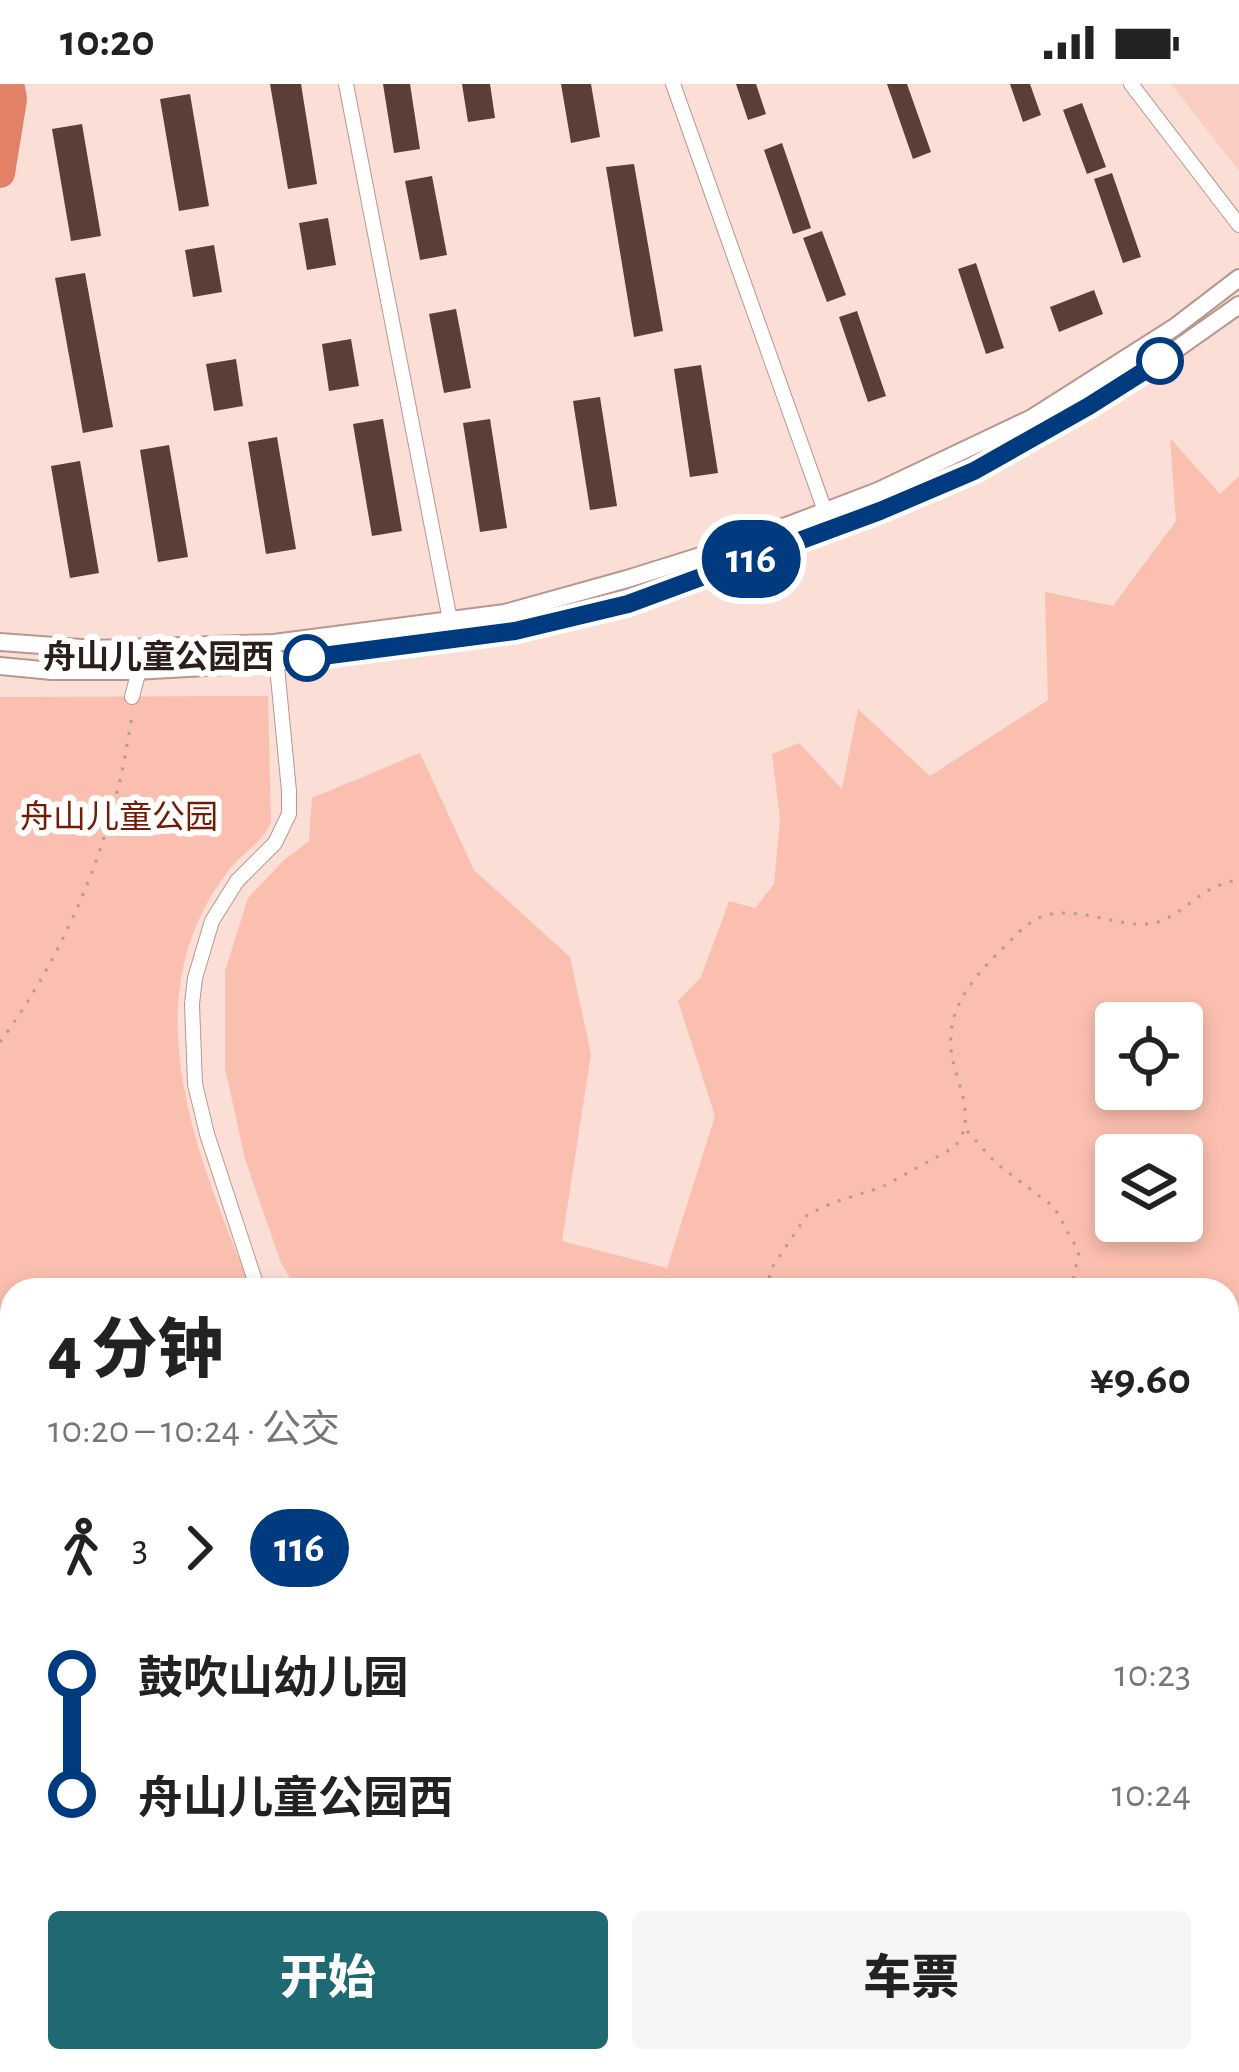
<!DOCTYPE html>
<html lang="zh">
<meta charset="utf-8">
<style>
body{margin:0;font-family:"Alegreya Sans","Noto Sans SC",sans-serif;background:#f6f6f6;color:#222;height:100vh;display:flex;flex-direction:column;font-size:45px;white-space:nowrap}
*{box-sizing:border-box;margin:0}
p{font-size:39px;color:#767676}
.icon{flex:none;width:66px;height:66px;fill:none;stroke:currentColor;stroke-width:2;stroke-linecap:round;stroke-linejoin:round}
.map{position:relative;flex:1;overflow:hidden}
.drawer{position:absolute;left:0px;top:1194px;width:1239px;height:795px;display:flex;flex-direction:column;background:#fff;border-radius:36px 36px 0 0;box-shadow:0 6px 18px #0003}
.drawer>*{flex:none}
.badge{padding:0 24px;border-radius:39px;font-size:42px;line-height:78px}
.buttons{position:absolute;left:1095px;top:918px;display:grid;gap:24px}
.buttons a{display:grid;place-items:center;width:108px;height:108px;border-radius:12px;background:#fff;box-shadow:0 6px 18px #0003;font-size:60px}
.map>.badge{position:absolute;translate:-50% -50%;box-shadow:0 0 0 6px #fff}
.legs{display:flex;align-items:center;gap:18px;height:132px;padding:0 48px;font-size:39px}
.legs p{margin-inline-start:auto}
.summary{display:flex;align-items:center;justify-content:space-between;height:204px;padding:0 48px}
h1{font-size:66px;font-weight:800;line-height:90px}
.cta{display:flex;gap:24px;margin-top:auto;padding:24px 48px}
.cta a{flex:1;height:138px;border-radius:12px;background:#1e6972;color:#fff;font-size:48px;font-weight:800;line-height:138px;text-align:center}
.cta a+a{background:#f6f6f6;color:#222}
ul{padding:0 48px;list-style:none}
li{display:flex;align-items:center;gap:42px;height:120px;font-size:45px}
li i{display:grid;place-items:center;width:18px;height:100%;margin:0 15px;background:currentColor}
li i::after{content:'';width:30px;height:30px;margin:-15px;border:9px solid;border-radius:50%;background:#fff}
li p{margin-inline-start:auto}
li:first-child i{background:linear-gradient(#0000 50%,currentColor 0)}
li:last-child i{background:linear-gradient(currentColor 50%,#0000 0)}
.status{display:flex;justify-content:space-between;align-items:center;height:84px;padding:0 60px;background:#fff;direction:ltr}
.status svg{height:33px;fill:currentColor}
.map>svg:first-child{display:block}
.built{fill:#facec3}
.green{fill:#fbbfaf;fill-rule:evenodd}
.lines{fill:none;stroke-linecap:round;stroke-linejoin:round}
.river{stroke:#e28168;stroke-width:30}
.building{fill:#5b3e37}
.minor-casing{stroke:#b8978e;stroke-width:16}
.tertiary-casing{stroke:#b8978e;stroke-width:20}
.path{stroke:#b59d97;stroke-width:3;stroke-dasharray:3 9;stroke-linecap:butt}
.minor{stroke:#fff;stroke-width:14}
.tertiary{stroke:#fff;stroke-width:16}
.line-1-casing{stroke:#fff;stroke-width:27}
.line-1{stroke:#003b80;stroke-width:18}
.stop-1-dot{fill:#fff;stroke:#003b80;stroke-width:6}
.labels{text-anchor:middle;dominant-baseline:central;stroke-width:12;stroke-linejoin:round;paint-order:stroke}
.stop-label{font-size:33px;font-weight:bold;fill:#2b1e1b;stroke:#fff;text-anchor:end}
.park-label{font-size:33px;fill:#731c04;stroke:#fff}
</style>
<div class="status"><b>10:20</b><svg viewBox="0 0 49 12"><path d="M0 12V9h3v3zM5 12V6h3v6zM10 12V3h3v9zM15 12V0h3v12zM26 1h20v11H26zM47 4h2v5h-2z"/></svg></div>
<div class="map">
<svg width="1239" height="1988" viewBox="0 0 1239 1988">
<rect width="100%" height="100%" fill="#fbded6"/>
<path class="built" d="M1171,0h68v87z"/>
<path class="green" d="M1170,354l50,56 19,-18v1596h-1239v-131l12,-6v126h1215v-771h-930l-16,-27 -36,-104 -20,-91v-97l23,-73 36,-38 25,-19 3,-43 108,-45 54,117 96,87 21,97 -29,187 105,27 48,-152 -37,-115 23,-24 28,-76 26,7 19,-24 6,-65 -8,-65 27,-11 43,46 16,-80 72,67 118,-76 -3,-108 68,14 63,-85zM1116,939h66v66h-66zM1116,1071h66v66h-66z
M268,612l3,126c-6,17 -24,28 -36,41 -12,14 -23,30 -31,46 -63,121 1,266 48,381h-240v590l-12,6v-1189z"/>
<g class="lines">
<path class="river" d="M0,89l12,-74 -3,-15"/>
</g>
<path class="building" d="M270,0h31l16,100 -29,5z
M383,0h27l10,65 -26,4z
M462,0h28l5,34 -27,4z
M561,0h30l9,53 -29,6z
M736,0h20l10,30 -18,6z
M887,0h20l24,68 -18,7z
M1010,0h20l11,31 -18,7z
M190,10l19,112 -30,5 -19,-112z
M1082,19l24,64 -19,7 -24,-64z
M82,40l19,112 -30,5 -19,-112z
M782,59l29,85 -18,6 -29,-84z
M634,80l29,167 -29,6 -28,-170z
M1112,89l29,84 -18,6 -29,-84z
M432,92l15,79 -27,5 -15,-79z
M328,134l8,47 -29,5 -8,-47z
M822,147l24,64 -19,7 -24,-64z
M214,161l8,47 -29,5 -8,-47z
M976,179l28,85 -18,6 -28,-85z
M85,189l28,154 -30,6 -28,-155z
M1094,206l9,24 -44,18 -9,-25z
M456,225l15,79 -27,5 -15,-79z
M857,227l29,85 -18,6 -29,-85z
M351,255l8,47 -30,5 -7,-47z
M236,275l7,47 -29,5 -8,-47z
M701,281l17,108 -28,4 -16,-108z
M600,313l17,109 -27,4 -17,-109z
M383,335l19,112 -30,5 -19,-112z
M490,335l17,109 -27,4 -17,-109z
M277,353l19,112 -30,5 -18,-112z
M169,361l19,112 -30,5 -18,-112z
M80,377l19,112 -29,5 -19,-112z"/>
<g class="lines">
<defs>
<path id="minor" d="M346,0l104,536
M673,0l152,427
M1131,0l108,141
M132,613l7,-27
M258,1206l-51,-156 -12,-50 -3,-80 3,-26 17,-57 25,-40 38,-38 14,-29v-23l-13,-135
M0,1823l12,-5"/>
<path id="tertiary" d="M0,558l95,7 179,-6 231,-30 122,-34 112,-35 139,-53 154,-73 143,-91 64,-49
M0,582l52,5h82l126,-7 255,-33 113,-27 252,-93 94,-40 153,-87 112,-79"/>
</defs>
<use href="#minor" class="minor-casing"/>
<use href="#tertiary" class="tertiary-casing"/>
<path class="path" d="M0,958c54,-73 95,-162 117,-250 7,-26 11,-54 16,-81
M967,1047l30,33 57,43 25,45 -8,38
M767,1206l4,-21 36,-54 25,-12 50,-16 71,-39c24,-24 7,-58 0,-87 -12,-52 23,-86 56,-119 11,-11 22,-23 38,-27 32,-8 69,11 101,9 25,-2 44,-26 65,-36 8,-4 17,-6 26,-9
M1227,1243l12,-16
M1239,1378v2
M1227,1585l12,-12
M1227,1758l12,-10
M200,1988l17,-11
M839,1988l4,-11"/>
<use href="#minor" class="minor"/>
<use href="#tertiary" class="tertiary"/>
</g>
<g class="lines">
<defs>
<path id="line-1" d="M307,574l208,-27 113,-27 252,-93 94,-40 115,-65 71,-45"/>
</defs>
<use href="#line-1" class="line-1-casing"/>
<use href="#line-1" class="line-1"/>
</g>
<g class="stop-1-dot">
<circle cx="1160" cy="277" r="21"/>
<circle cx="307" cy="574" r="21"/>
</g>
<g class="labels">
<g class="stop-label">
<text x="274" y="574">舟山儿童公园西</text>
</g>
<g class="park-label">
<text x="119" y="734">舟山儿童公园</text>
</g>
</g>
</svg>
<div class="buttons">
<a><svg class="icon" aria-label="locate" viewBox="0 0 24 24"><circle cx="12" cy="12" r="6"/><path d="M12 2v4M12 18v4M2 12h4M18 12h4"/></svg></a>
<a><svg class="icon" aria-label="layers" viewBox="0 0 24 24"><path d="M12 4l9 5-9 5-9-5zM3 14l9 5 9-5"/></svg></a>
</div>
<b class="badge" style="left:751px;top:475px;background:#003b80;color:#fff">116</b>
<section class="drawer">
<div class="summary"><div><h1>4 分钟</h1><p>10:20 – 10:24 · 公交</p></div><b>¥9.60</b></div>
<div class="legs"><svg class="icon" aria-label="walk" viewBox="0 0 24 24"><circle cx="13" cy="4" r="2"/><path d="M13 8l-2 6 4 7M11 14l-3 7M7 12l3-4h3l4 4"/></svg>3<svg class="icon" aria-label="forward" viewBox="0 0 24 24"><path d="M9 5l7 7-7 7"/></svg><b class="badge" style="background:#003b80;color:#fff">116</b></div>
<ul>
<li><i style="color:#003b80"></i><b>鼓吹山幼儿园</b><p>10:23</p></li>
<li><i style="color:#003b80"></i><b>舟山儿童公园西</b><p>10:24</p></li>
</ul>
<div class="cta"><a>开始</a><a>车票</a></div>
</section>
</div>
